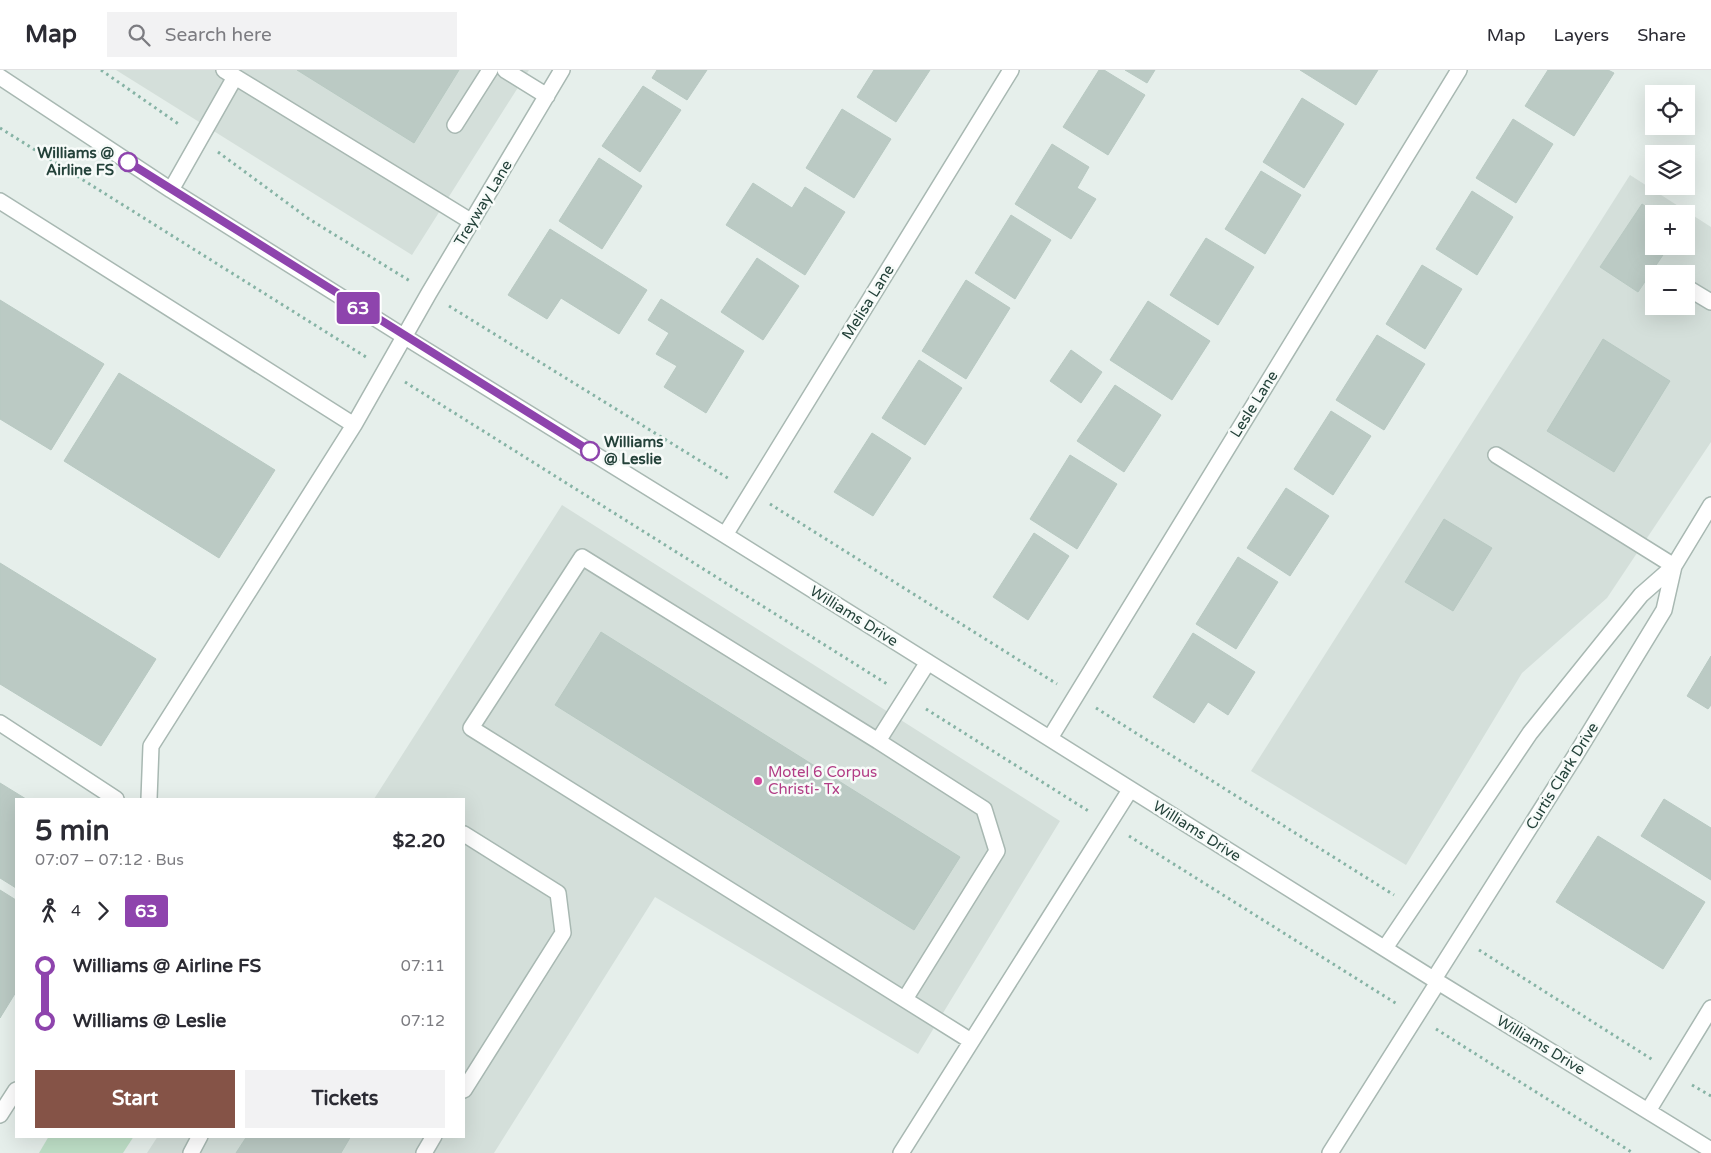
<!DOCTYPE html>
<meta charset="utf-8">
<style>
body{margin:0;font-family:"Varela Round",sans-serif;background:#f2f2f3;color:#2b2b33;height:100vh;display:flex;flex-direction:column;font-size:19px;white-space:nowrap}
*{box-sizing:border-box;margin:0}
p{font-size:16px;color:#7c7c81}
.icon{flex:none;width:28px;height:28px;fill:none;stroke:currentColor;stroke-width:2;stroke-linecap:round;stroke-linejoin:round}
.map{position:relative;flex:1;overflow:hidden}
.panel{position:absolute;left:15px;top:728px;width:450px;height:340px;display:flex;flex-direction:column;background:#fff;border-radius:0px;box-shadow:0 5px 20px #0002}
.panel>*{flex:none}
.badge{padding:0 10px;border-radius:4px;font-size:18px;line-height:32px}
.buttons{position:absolute;left:1645px;top:15px;display:grid;gap:10px}
.buttons a{display:grid;place-items:center;width:50px;height:50px;border-radius:0px;background:#fff;box-shadow:0 5px 20px #0002;font-size:25px}
.map>.badge{position:absolute;translate:-50% -50%;box-shadow:0 0 0 2px #fff}
.legs{display:flex;align-items:center;gap:8px;height:55px;padding:0 20px;font-size:16px}
.legs p{margin-inline-start:auto}
.headline{display:flex;align-items:center;justify-content:space-between;height:85px;padding:0 20px}
h1{font-size:28px;font-weight:700;line-height:38px}
.cta{display:flex;gap:10px;margin-top:auto;padding:10px 20px}
.cta a{flex:1;height:58px;border-radius:0px;background:#855347;color:#fff;font-size:20px;font-weight:700;line-height:58px;text-align:center}
.cta a+a{background:#f2f2f3;color:#2b2b33}
ul{padding:0 20px;list-style:none}
li{display:flex;align-items:center;gap:18px;height:55px;font-size:19px}
li i{display:grid;place-items:center;width:8px;height:100%;margin:0 6px;background:currentColor}
li i::after{content:'';width:12px;height:12px;margin:-6px;border:4px solid;border-radius:50%;background:#fff}
li p{margin-inline-start:auto}
li:first-child i{background:linear-gradient(#0000 50%,currentColor 0)}
li:last-child i{background:linear-gradient(currentColor 50%,#0000 0)}
header{display:flex;align-items:center;gap:30px;box-sizing:border-box;height:70px;padding:0 25px;background:#fff;border-bottom:1px solid #e1e1e2}
header strong{font-size:24px}
nav{display:flex;gap:28px;margin-inline-start:auto;font-size:18px}
.search{width:350px;height:45px;background:#f2f2f3;display:flex;align-items:center;gap:12px;box-sizing:border-box;padding:0 18px;border-radius:0px;color:#7c7c81;font-size:19px}
.map>svg:first-child{display:block}
.built{fill:#d4dfda;fill-rule:evenodd}
.green{fill:#bfe0c8}
.building{fill:#bbcac4;stroke:#b8c9c2}
.lines{fill:none;stroke-linecap:round;stroke-linejoin:round}
.minor-casing{stroke:#a8b8b2;stroke-width:18}
.path{stroke:#86b3a5;stroke-width:3;stroke-dasharray:2.5 4;stroke-linecap:butt}
.minor{stroke:#fff;stroke-width:15}
.line-1-casing{stroke:#fff;stroke-width:11}
.line-1{stroke:#8e44ad;stroke-width:8}
.stop-1-dot{fill:#fff;stroke:#8e44ad;stroke-width:2.5}
.hotel-dot{fill:#d1479c;stroke:#f7fbf9;stroke-width:2}
.labels{text-anchor:middle;dominant-baseline:central;stroke-width:5;stroke-linejoin:round;paint-order:stroke}
.stop-label{font-size:15px;font-weight:bold;fill:#24423a;stroke:#f7fbf9;text-anchor:end}
.street-label{font-size:15px;fill:#24423a;stroke:#f7fbf9}
.hotel-label{font-size:15px;fill:#b23c85;stroke:#f7fbf9;text-anchor:start}
</style>
<header>
<strong>Map</strong>
<div class="search"><svg class="icon" aria-label="search" viewBox="0 0 24 24"><circle cx="10" cy="10" r="6"/><path d="M15 15l6 6"/></svg>Search here</div>
<nav><a>Map</a><a>Layers</a><a>Share</a></nav>
</header>
<div class="map">
<svg width="1711" height="1083" viewBox="0 0 1711 1083">
<rect width="100%" height="100%" fill="#e6efeb"/>
<path class="built" d="M116,0h413l-117,185z
M1630,105l81,52v215l-104,156 -85,75 -116,192 -155,-94zM1654,144h32v32h-32zM1654,204h32v32h-32z
M562,435l498,316 -142,233 -263,-157 -161,256h-347l11,-17h306v-337h-90z"/>
<path class="green" d="M49,1066h85l-11,17h-84z"/>
<path class="building" d="M297,0h162l-45,73z
M657,0h50l-20,30 -35,-22z
M874,0h56l-34,52 -39,-25z
M1099,0h5l41,25 -37,60 -45,-28z
M1125,0h30l-8,13z
M1300,0h78l-22,35z
M1548,0h60l6,3 -40,63 -49,-30z
M643,16l38,24 -41,62 -38,-26z
M1302,28l42,26 -40,64 -41,-26z
M842,39l49,30 -37,59 -48,-30z
M1513,49l40,25 -37,59 -40,-25z
M1052,74l37,23 -12,21 19,11 -25,40 -56,-35z
M599,88l43,28 -40,63 -43,-28z
M1261,101l40,24 -36,59 -40,-25z
M753,113l39,25 13,-21 40,25 -40,63 -79,-50z
M1472,121l41,26 -36,58 -41,-26z
M1642,134l15,10h-3v32h15l-31,46 -38,-25z
M1011,145l40,25 -36,59 -40,-26z
M550,159l97,61 -28,44 -58,-36 -14,21 -39,-24z
M1206,168l48,29 -36,58 -48,-30z
M757,188l42,28 -36,54 -42,-28z
M1422,195l40,24 -37,60 -39,-25z
M966,210l44,28 -44,71 -44,-28z
M661,229l83,52 -38,62 -42,-26 13,-21 -21,-12 13,-21 -21,-13z
M0,230l104,64 -53,86 -51,-31z
M1148,231l62,40 -38,59 -62,-40z
M1377,265l48,29 -41,66 -48,-30z
M1603,269l67,42 -56,91 -67,-41z
M1071,280l31,22 -21,31 -31,-22z
M919,290l43,28 -37,57 -43,-27z
M119,303l156,97 -56,88 -155,-97z
M1115,315l46,30 -37,57 -47,-31z
M1331,341l40,25 -38,59 -39,-26z
M872,363l39,25 -38,58 -39,-24z
M1070,385l47,29 -40,65 -47,-30z
M1286,418l43,28 -39,60 -43,-28z
M1444,449l48,29 -39,63 -48,-29z
M1034,463l35,23 -41,64 -35,-23z
M1238,487l40,25 -42,67 -40,-25z
M0,493l156,96 -55,87 -101,-62z
M601,562l359,225 -46,73 -359,-225z
M1193,563l62,39 -27,43 -20,-13 -14,21 -41,-26z
M1711,586v49l-3,4 -21,-13z
M0,713l26,16h-10v89l-16,-10z
M1664,729l47,29v52l-70,-44z
M1598,766l107,66 -42,67 -107,-67z
M0,820l16,10v92l-16,26z
M247,1066h104l-10,17h-105z"/>
<g class="lines">
<defs>
<path id="minor" d="M224,0l248,152
M505,0l42,26
M0,7l171,113 234,147 320,198 713,447 273,168
M455,55l35,-55
M171,120l64,-113
M0,131l354,224
M1686,217l25,15
M1496,385l178,111
M725,465l286,-465
M928,592l-50,79 -296,-184 -111,171 500,313
M0,653l116,76
M1050,668l409,-668
M878,671l106,68 13,42 -92,148
M149,729l2,-53 203,-321 75,-132 133,-223
M464,764l94,59 5,40 -99,157
M1385,878l145,-215 111,-138 33,-29 37,-61
M1434,909l141,-223 89,-146 10,-44
M1648,1041l63,-103
M0,1045l16,-25
M191,1083l9,-17
M424,1083l10,-17
M901,1083l229,-363
M1330,1083l108,-171"/>
</defs>
<use href="#minor" class="minor-casing"/>
<path class="path" d="M101,0l79,55
M0,58l366,229
M218,82l91,67 101,62
M449,236l282,174
M405,312l482,302
M770,434l287,180
M1096,638l298,187
M926,639l164,103
M1129,766l268,168
M1479,880l174,110
M1436,959l197,124
M1692,1015l19,11"/>
<use href="#minor" class="minor"/>
</g>
<g class="lines">
<defs>
<path id="line-1" d="M128,92l462,289"/>
</defs>
<use href="#line-1" class="line-1-casing"/>
<use href="#line-1" class="line-1"/>
</g>
<g class="stop-1-dot">
<circle cx="128" cy="92" r="9"/>
<circle cx="590" cy="381" r="9"/>
</g>
<circle class="hotel-dot" cx="758" cy="711" r="5"/>
<g class="labels">
<g class="stop-label">
<text x="114" y="83">Williams @<tspan x="114" dy="17">Airline FS</tspan></text>
<text x="604" y="372" text-anchor="start">Williams<tspan x="604" dy="17">@ Leslie</tspan></text>
</g>
<g class="street-label">
<text transform="translate(483 133) rotate(-59)">Treyway Lane</text>
<text transform="translate(868 232) rotate(-58)">Melisa Lane</text>
<text transform="translate(1254 334) rotate(-58)">Lesle Lane</text>
<text transform="translate(854 546) rotate(32)">Williams Drive</text>
<text transform="translate(1562 706) rotate(-58)">Curtis Clark Drive</text>
<text transform="translate(1197 761) rotate(32)">Williams Drive</text>
<text transform="translate(1541 975) rotate(31)">Williams Drive</text>
</g>
<g class="hotel-label">
<text x="768" y="702">Motel 6 Corpus<tspan x="768" dy="17">Christi- Tx</tspan></text>
</g>
</g>
</svg>
<div class="buttons">
<a><svg class="icon" aria-label="locate" viewBox="0 0 24 24"><circle cx="12" cy="12" r="6"/><path d="M12 2v4M12 18v4M2 12h4M18 12h4"/></svg></a>
<a><svg class="icon" aria-label="layers" viewBox="0 0 24 24"><path d="M12 4l9 5-9 5-9-5zM3 14l9 5 9-5"/></svg></a>
<a>+</a>
<a>−</a>
</div>
<b class="badge" style="left:358px;top:238px;background:#8e44ad;color:#fff">63</b>
<section class="panel">
<div class="headline"><div><h1>5 min</h1><p>07:07 – 07:12 · Bus</p></div><b>$2.20</b></div>
<div class="legs"><svg class="icon" aria-label="walk" viewBox="0 0 24 24"><circle cx="13" cy="4" r="2"/><path d="M13 8l-2 6 4 7M11 14l-3 7M7 12l3-4h3l4 4"/></svg>4<svg class="icon" aria-label="forward" viewBox="0 0 24 24"><path d="M9 5l7 7-7 7"/></svg><b class="badge" style="background:#8e44ad;color:#fff">63</b></div>
<ul>
<li><i style="color:#8e44ad"></i><b>Williams @ Airline FS</b><p>07:11</p></li>
<li><i style="color:#8e44ad"></i><b>Williams @ Leslie</b><p>07:12</p></li>
</ul>
<div class="cta"><a>Start</a><a>Tickets</a></div>
</section>
</div>
